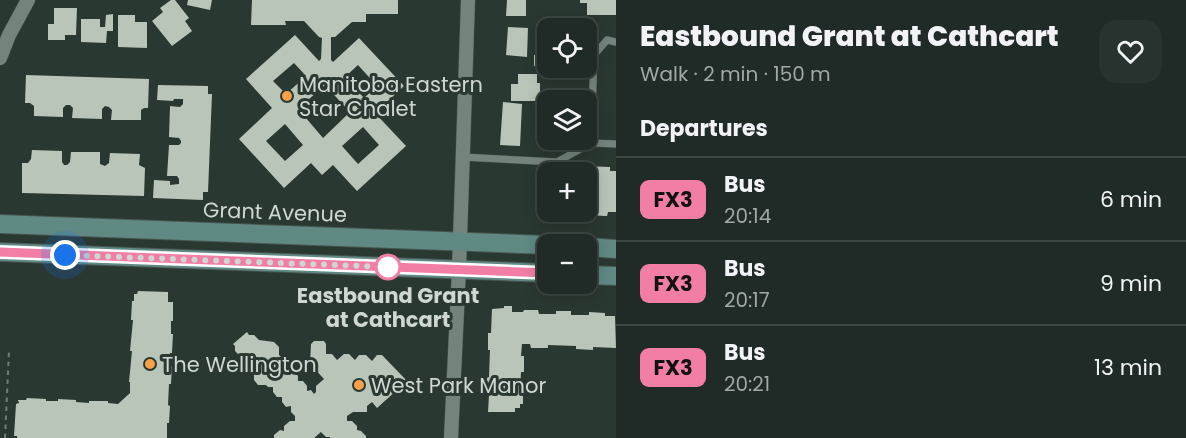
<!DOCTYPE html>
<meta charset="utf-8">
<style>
body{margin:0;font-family:Poppins,sans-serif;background:#28322e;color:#f1f3f6;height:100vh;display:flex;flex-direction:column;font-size:22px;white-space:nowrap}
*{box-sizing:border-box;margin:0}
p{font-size:20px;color:#a2a7a7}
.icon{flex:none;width:33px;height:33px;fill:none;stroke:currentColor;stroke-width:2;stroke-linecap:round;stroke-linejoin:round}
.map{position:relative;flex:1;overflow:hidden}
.panel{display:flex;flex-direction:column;background:#202a26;width:570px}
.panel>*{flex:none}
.badge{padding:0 12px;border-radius:9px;font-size:21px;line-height:39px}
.fabs{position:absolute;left:537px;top:18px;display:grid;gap:12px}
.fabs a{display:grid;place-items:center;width:60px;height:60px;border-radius:12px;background:#202a26;box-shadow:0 3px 15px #0003,0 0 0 2px #3d4643;font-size:30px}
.you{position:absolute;width:30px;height:30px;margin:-15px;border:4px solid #fff;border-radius:50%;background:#1a73e8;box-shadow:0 0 0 9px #1a73e833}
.map>.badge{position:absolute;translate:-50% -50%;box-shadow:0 0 0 3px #fff}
h2{padding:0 24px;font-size:22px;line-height:54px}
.round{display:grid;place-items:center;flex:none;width:63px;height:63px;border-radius:18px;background:#28322e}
.summary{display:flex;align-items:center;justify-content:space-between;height:102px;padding:0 24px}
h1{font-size:28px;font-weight:800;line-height:45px}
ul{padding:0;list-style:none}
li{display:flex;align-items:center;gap:18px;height:84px;padding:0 24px;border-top:2px solid #3d4643}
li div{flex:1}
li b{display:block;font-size:22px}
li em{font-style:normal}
li .badge{min-width:66px;font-weight:700;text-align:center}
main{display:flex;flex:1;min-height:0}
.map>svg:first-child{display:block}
.building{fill:#b8c5b8;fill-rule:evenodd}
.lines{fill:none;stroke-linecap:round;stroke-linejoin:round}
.lane-casing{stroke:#47534e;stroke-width:8}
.street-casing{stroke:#47534e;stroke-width:15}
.secondary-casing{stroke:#47534e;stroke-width:20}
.path{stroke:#707c76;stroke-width:2;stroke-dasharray:4.5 4.5;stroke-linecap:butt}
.lane{stroke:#74847d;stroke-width:7}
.street{stroke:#74847d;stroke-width:14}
.secondary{stroke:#5f8982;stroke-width:18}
.line-casing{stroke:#fff;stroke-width:14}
.line{stroke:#f27ea6;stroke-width:9}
.walk{stroke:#ced7d2;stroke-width:6;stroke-dasharray:0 10.8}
.poi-dot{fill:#f8a14a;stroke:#2a3832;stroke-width:2}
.stop-dot{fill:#fff;stroke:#f27ea6;stroke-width:3}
.labels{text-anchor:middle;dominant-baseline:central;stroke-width:6;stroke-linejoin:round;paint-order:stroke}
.poi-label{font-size:21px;fill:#ced7d2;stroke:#2a3832;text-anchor:start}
.street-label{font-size:21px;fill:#ced7d2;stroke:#2a3832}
.stop-label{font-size:21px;font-weight:bold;fill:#ced7d2;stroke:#2a3832}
</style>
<main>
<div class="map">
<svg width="616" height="438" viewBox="0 0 616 438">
<rect width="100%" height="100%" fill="#2a3832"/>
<path class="building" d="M171,0h4l14,18 -4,3 7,10 -20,15 -20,-25 11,-9 -3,-4z
M188,0h24l-2,10 -23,-5z
M252,0h146v14h-32v8h-14l-17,15h-4v23l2,2 26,-24 45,48 -29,27 31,33 -49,45 -24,-26 -11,10 -11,-12 -27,25 -45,-49 33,-31 -26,-29 49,-44 24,26 2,-2 1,-21 -3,-1 -15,-16h-19l1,4h-35zM294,63l12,13 -20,18 -13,-13zM358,65l19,21 -13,12 -19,-21zM325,85l23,25 -2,2 2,2 -25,24 -23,-27 2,-1 -2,-3zM285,124l18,21 -18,16 -19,-20zM363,127l16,18 -21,19 -16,-18z
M507,0h19v16h-20z
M580,0h36v15h-29v-12h-7z
M54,8h23l-1,27h-11v5h-17v-16h6z
M113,14v17h-6l-1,12 -25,-1v-23h19v8h5l1,-12z
M118,15h17v7h12v26l-29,-1z
M508,27l20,1 -1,29 -21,-2z
M534,55l14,1v12h16v11l-22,-1v-11l-8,-1z
M518,74h19v9h3v18h-29v-17h7z
M26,75l123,4 -1,29h-4l-3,2v10h-30l1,-10 -3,-3 -4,-1 -3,3v10l-30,-1 1,-10 -3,-3h-4l-3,3v9l-29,-1v-10l-4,-3h-5z
M158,85l50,1v8h4l-4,98h-5v8l-50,-2 1,-18 16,1v4l9,-1v-5l-2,-3h-10l2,-31h10l2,-2v-2l-2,-3 -10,-1 1,-31 10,1 3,-3v-5h-9l-1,2 -16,-1z
M503,102l19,2 -2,42 -20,-1z
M32,150l30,1v11l2,3h3l3,-3 1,-10h29v12l5,2 4,-3 1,-10 30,1 -1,11 6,3 -1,28 -122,-3v-30h6l3,-4z
M581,166l29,1v4h6v41h-8l-1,4 -28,-1v-3h7v-40h-6z
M138,291l30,1v10h5v19h-2v13h2l-1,19h-2l-1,13h3l-1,18h-2l-1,21 2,1 -1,17h-2v15h-150v-2h-3l2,-32 3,-1 -1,-3h8l1,-2 19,1v2h12v-2l18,1v2l13,1v-2h19v2l10,1 12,-11v-11h-1l3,-31h-2l3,-31h-2l1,-19h2v-7h3z
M504,306h8v6h11l1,-2h14l1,4h17v-3h15v4h18v-3l16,1v3h10l1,32 -23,-1v3l-17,-1v-3l-28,-1v3h-17l-1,-4h-8l-1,12h3v16h-3l-1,23h3v9h-3v4h-5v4h-27l1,-17h-3l1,-17 2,-1 1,-27h-2v-17h3l1,-24 12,-1z
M247,332l2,3h5l5,5 15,2 5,5v8l11,11 -2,5h6l4,5v5h5l4,5v5l4,-1 3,4 2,-2v-6l8,-7 -14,-15 1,-20 3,-3h10l2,3v10h6l5,6 7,-6h5l6,6 4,-5h7l6,6 5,-6h5l25,26 -30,27 -5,-6 -5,4v6h-14l-6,4v5h5l5,5v4l4,1 5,5v2h-36v-1h-4l-5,-5 -7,6h-40v-3l6,-5 4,1v-5l6,-5h5v-5l-4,-4v-6l-5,1 -4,-5v-5h-5l-4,-5v-5h-5l-2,-2h-8l-4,-5v-7h-6l-5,-5 1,-8 -9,-9v-5l-2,-2z"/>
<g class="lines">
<defs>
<path id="lane" d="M591,143l3,-88 13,-15 9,2
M462,157l95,5 34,-19 25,1"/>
<path id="street" d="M0,58l9,-23 19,-35
M451,438l8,-169 9,-269"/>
<path id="secondary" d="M0,224l548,21
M586,247l30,2
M0,252l548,21
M586,275l30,1"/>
</defs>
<use href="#lane" class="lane-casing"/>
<use href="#street" class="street-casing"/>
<use href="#secondary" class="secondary-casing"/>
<path class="path" d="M5,438l4,-87"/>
<use href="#lane" class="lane"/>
<use href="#street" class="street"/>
<use href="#secondary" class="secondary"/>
</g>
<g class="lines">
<defs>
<path id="line" d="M0,252l548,21"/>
</defs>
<use href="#line" class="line-casing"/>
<use href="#line" class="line"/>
<path class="walk" d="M65,255l324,12h-1"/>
</g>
<g class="poi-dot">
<circle cx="287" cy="96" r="6"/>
<circle cx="150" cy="364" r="6"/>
<circle cx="359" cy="385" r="6"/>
</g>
<circle class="stop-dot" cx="388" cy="267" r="12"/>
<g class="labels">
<g class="poi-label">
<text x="299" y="84">Manitoba Eastern<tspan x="299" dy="24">Star Chalet</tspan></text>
<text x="162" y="364">The Wellington</text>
<text x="371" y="385">West Park Manor</text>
</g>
<g class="street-label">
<text transform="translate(275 212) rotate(2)">Grant Avenue</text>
</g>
<g class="stop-label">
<text x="388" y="295">Eastbound Grant<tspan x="388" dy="24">at Cathcart</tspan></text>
</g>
</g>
</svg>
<div class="fabs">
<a><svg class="icon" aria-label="locate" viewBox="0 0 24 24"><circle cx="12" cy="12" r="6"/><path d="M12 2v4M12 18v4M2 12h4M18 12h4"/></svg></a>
<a><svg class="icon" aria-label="layers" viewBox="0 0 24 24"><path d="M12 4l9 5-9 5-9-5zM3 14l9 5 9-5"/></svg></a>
<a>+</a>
<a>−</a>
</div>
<div class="you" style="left:65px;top:255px"></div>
</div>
<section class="panel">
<div class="summary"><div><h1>Eastbound Grant at Cathcart</h1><p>Walk · 2 min · 150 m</p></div><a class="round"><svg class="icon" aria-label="heart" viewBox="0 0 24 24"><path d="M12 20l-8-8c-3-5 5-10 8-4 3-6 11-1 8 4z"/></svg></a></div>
<h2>Departures</h2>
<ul>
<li><span class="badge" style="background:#f27ea6;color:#111">FX3</span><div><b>Bus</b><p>20:14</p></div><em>6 min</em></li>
<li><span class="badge" style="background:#f27ea6;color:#111">FX3</span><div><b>Bus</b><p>20:17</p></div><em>9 min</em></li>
<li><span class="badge" style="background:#f27ea6;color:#111">FX3</span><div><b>Bus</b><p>20:21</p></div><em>13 min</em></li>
</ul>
</section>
</main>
